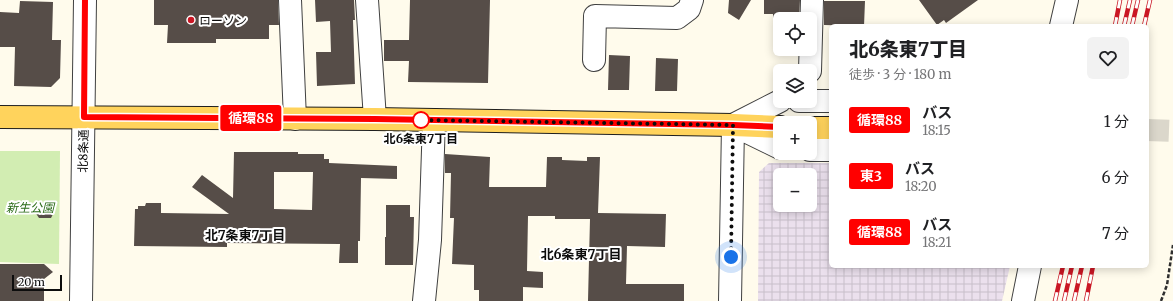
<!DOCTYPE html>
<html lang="ja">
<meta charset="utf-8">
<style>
body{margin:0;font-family:Merriweather,"Noto Sans JP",serif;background:#f2f2f2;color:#202124;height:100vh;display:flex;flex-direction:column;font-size:15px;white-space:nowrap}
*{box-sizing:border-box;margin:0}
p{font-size:13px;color:#757577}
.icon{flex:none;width:22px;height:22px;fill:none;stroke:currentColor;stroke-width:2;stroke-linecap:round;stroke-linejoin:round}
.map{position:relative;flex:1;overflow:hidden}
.sheet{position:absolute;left:829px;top:24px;width:320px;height:244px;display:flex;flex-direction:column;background:#fff;border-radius:6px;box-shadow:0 2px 10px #0003}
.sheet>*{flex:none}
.badge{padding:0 8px;border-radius:3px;font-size:14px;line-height:26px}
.buttons{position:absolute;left:773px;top:12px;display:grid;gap:8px}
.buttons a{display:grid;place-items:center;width:44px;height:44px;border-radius:6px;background:#fff;box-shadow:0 2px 10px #0003;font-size:20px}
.scale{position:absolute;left:12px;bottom:10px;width:50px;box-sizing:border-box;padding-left:4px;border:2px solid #0d0d0d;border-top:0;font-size:11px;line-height:14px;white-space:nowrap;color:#0d0d0d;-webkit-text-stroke:3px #fff;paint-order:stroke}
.you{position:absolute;width:20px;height:20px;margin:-10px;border:3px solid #fff;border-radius:50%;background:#1a73e8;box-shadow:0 0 0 6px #1a73e833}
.map>.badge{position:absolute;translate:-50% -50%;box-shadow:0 0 0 2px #fff}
.round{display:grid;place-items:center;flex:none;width:42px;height:42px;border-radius:6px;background:#f2f2f2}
.overview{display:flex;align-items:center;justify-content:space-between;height:68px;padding:0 20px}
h1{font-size:19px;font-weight:800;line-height:30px}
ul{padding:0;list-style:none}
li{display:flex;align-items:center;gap:12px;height:56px;padding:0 20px}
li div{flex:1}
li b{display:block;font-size:15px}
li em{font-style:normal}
li .badge{min-width:44px;font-weight:700;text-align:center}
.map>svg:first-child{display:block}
.industrial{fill:url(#industrial-grid);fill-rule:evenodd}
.grass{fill:#d2edb2}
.building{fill:#564d48;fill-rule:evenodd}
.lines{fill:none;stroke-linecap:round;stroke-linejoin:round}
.major-tunnel{stroke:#dbd7cb;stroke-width:22;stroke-dasharray:22 11;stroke-linecap:butt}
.minor-casing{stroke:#404040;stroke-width:24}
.major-casing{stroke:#1e1e1e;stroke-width:24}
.path{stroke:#2f2f2f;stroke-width:2.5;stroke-dasharray:4 2;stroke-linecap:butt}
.minor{stroke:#fff;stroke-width:22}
.major{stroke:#ffd35c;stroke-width:22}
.rail-casing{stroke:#ca1724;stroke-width:4.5}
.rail{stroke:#fff;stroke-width:3;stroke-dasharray:9;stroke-linecap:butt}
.line-casing{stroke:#fff;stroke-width:9}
.line{stroke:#f00;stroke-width:6}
.walk{stroke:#0d0d0d;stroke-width:4;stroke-dasharray:0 7.2}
.poi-dot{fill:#ca1724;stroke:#fff;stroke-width:1.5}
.stop-dot{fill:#fff;stroke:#f00;stroke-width:2}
.labels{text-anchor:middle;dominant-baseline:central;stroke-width:4;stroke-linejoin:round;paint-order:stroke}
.poi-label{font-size:12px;fill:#0d0d0d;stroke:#fff;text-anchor:start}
.stop-label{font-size:12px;font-weight:bold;fill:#0d0d0d;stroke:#fff}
.street-label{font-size:12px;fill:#0d0d0d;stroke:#fff}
.park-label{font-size:12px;font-style:italic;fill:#2a6b17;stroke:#fff}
.neighbourhood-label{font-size:13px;font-weight:bold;fill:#0d0d0d;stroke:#fff}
</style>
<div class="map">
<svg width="1173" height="301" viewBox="0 0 1173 301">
<defs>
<pattern id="industrial-grid" width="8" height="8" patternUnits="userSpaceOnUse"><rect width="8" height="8" fill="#ebe0ed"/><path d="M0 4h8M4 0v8" fill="none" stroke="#c8bfca"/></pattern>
</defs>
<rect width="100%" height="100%" fill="#fffbec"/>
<path class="industrial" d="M769,163h62v103h179l-8,35h-244l1,-129zM780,175h30v30h-30z"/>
<path class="grass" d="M0,151h60l-1,113 -59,-2z"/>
<path class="building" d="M154,0h124l1,25h-10v14h-53v4h-49l1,-18h-14z
M315,0h39l1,20h-2l2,64 -38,2 -1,-34h15l-1,-31 -14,1z
M410,0h80l-2,83 -80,-1 1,-21h-25v-21h25z
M729,0h22l-12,20 -11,-7z
M764,0h36l-1,19h-26v-5h-9z
M919,0h59l-32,23 -2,-3 -7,5z
M20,1l33,1 -1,38h9l-1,38 -9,9 -37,-1 1,-39h-15v-35l19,1z
M824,1h41l-1,25 -40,-1z
M609,55l21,1 -1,34h-21z
M656,58l22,1 -1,32h-22z
M234,152h64v2h26v5h5v4l68,3v13l-36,-1 -1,63h-2v22h-19l1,-19 -113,-1v4l-93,-1 1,-37h3v-3h7l1,-3h15v10l68,1 -37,-27 10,-12 31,23zM274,172h39l-1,38 -38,-1z
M445,154l45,3 -1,30h57l1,-30h15v3l25,1v-4h13l-2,56 68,1 -1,33 -38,-1 -1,38h58v17h-96l2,-82h-35v-3h-27l-1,55 16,1v16l-20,-1v14h-44v-11h-5v-25l-22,-1 2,-46h-4l1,-45h-6z
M39,205h12l3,7 -3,6h-12l-4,-6z
M386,205h24v12h4l-1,48h-28v-28h1z
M0,264h44l9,8 -9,7v22h-44z"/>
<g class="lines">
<path class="major-tunnel" d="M1147,130l26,1"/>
<defs>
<path id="minor" d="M290,0l5,119
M367,0l8,119
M1061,26l6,-26
M594,60l1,-44 82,2 12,-9 3,-9
M810,71l2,-71
M799,101h32
M733,125l47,-24
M733,125l47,23
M810,150h21
M81,301l4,-301
M424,301l6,-61 4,-120
M730,301l3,-176
M1023,301l7,-35"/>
<path id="major" d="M0,117l375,2 358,6 47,2
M810,128h21"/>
</defs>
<use href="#minor" class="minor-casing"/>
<use href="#major" class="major-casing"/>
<path class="path" d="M1161,301l6,-16 6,-40"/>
<use href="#minor" class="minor"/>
<use href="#major" class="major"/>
<defs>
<path id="rail" d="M1115,26l5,-26
M1124,26l6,-26
M1132,26l6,-26
M1144,26l6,-26
M1055,301l8,-35
M1064,301l8,-35
M1074,301l8,-35
M1086,301l7,-35"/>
</defs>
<use href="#rail" class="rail-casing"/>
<use href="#rail" class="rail"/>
</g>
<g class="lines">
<defs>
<path id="line" d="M85,0l-1,117 291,2 358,6 47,2"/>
</defs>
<use href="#line" class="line-casing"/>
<use href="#line" class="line"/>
<path class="walk" d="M421,120h-2l314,5 -2,132"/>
</g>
<circle class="poi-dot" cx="191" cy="20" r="4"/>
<circle class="stop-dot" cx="421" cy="120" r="8"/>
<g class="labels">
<g class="poi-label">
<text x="199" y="20">ローソン</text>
</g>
<g class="stop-label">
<text x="421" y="138">北6条東7丁目</text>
</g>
<g class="street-label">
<text transform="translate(83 151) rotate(-89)">北8条通</text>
</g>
<g class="park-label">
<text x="30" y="207">新生公園</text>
</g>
<g class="neighbourhood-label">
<text x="245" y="235">北7条東7丁目</text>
<text x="581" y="254">北6条東7丁目</text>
</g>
</g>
</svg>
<div class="buttons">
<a><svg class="icon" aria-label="locate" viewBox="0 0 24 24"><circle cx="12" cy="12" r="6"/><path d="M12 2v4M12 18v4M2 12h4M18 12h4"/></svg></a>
<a><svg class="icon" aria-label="layers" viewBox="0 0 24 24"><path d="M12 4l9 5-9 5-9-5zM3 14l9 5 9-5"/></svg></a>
<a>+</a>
<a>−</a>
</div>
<div class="scale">20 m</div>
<div class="you" style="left:731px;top:257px"></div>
<b class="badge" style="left:251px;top:118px;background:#f00;color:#fff">循環88</b>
<section class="sheet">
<div class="overview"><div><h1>北6条東7丁目</h1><p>徒歩 · 3 分 · 180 m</p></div><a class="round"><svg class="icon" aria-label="heart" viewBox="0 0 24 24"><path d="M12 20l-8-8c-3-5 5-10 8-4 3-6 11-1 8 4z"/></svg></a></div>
<ul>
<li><span class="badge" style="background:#f00;color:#fff">循環88</span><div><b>バス</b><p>18:15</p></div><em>1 分</em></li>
<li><span class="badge" style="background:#f00;color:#fff">東3</span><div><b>バス</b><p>18:20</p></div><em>6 分</em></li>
<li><span class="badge" style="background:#f00;color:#fff">循環88</span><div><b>バス</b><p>18:21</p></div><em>7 分</em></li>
</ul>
</section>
</div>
